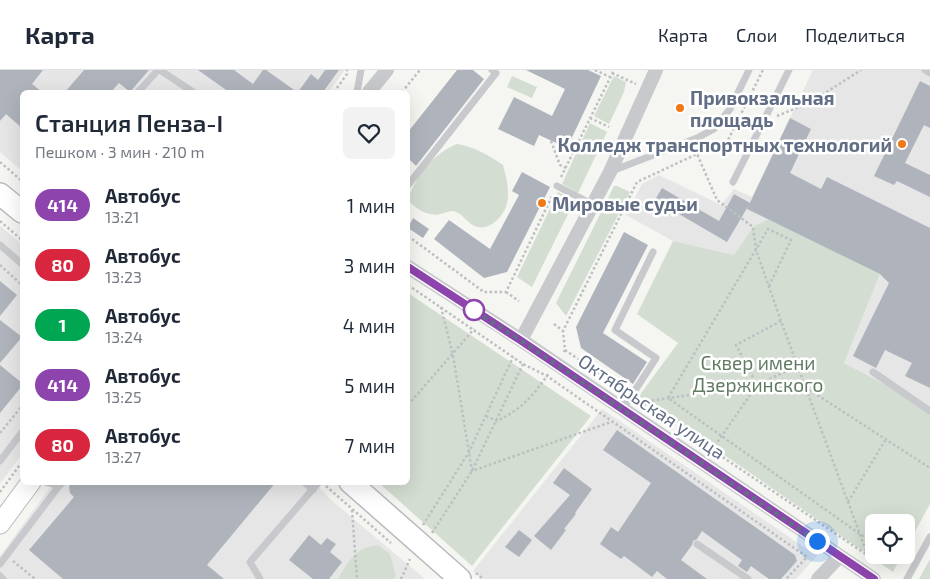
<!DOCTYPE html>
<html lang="ru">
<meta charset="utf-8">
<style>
body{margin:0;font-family:"Exo 2",sans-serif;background:#f2f2f3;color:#1f2937;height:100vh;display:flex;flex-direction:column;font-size:19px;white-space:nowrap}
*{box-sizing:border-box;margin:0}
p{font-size:16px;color:#747a83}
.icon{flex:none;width:28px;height:28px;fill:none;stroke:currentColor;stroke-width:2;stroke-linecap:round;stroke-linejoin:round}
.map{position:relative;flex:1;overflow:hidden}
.sheet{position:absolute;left:20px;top:20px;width:390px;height:395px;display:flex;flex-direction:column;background:#fff;border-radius:8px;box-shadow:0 5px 20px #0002}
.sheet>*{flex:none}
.badge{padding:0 10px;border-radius:16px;font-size:18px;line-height:32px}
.buttons{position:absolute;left:865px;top:444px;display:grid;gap:10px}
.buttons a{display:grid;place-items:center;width:50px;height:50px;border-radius:8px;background:#fff;box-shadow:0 5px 20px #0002;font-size:25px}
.you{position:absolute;width:25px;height:25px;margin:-12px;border:4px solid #fff;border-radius:50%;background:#1a73e8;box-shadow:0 0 0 8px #1a73e833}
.map>.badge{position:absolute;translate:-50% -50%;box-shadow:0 0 0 2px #fff}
.round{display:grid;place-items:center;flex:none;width:52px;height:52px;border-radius:8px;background:#f2f2f3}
.head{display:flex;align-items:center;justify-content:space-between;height:85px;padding:0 15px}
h1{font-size:24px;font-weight:600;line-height:38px}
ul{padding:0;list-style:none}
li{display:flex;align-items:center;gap:15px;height:60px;padding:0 15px}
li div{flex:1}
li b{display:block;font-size:19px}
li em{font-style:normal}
li .badge{min-width:55px;font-weight:700;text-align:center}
header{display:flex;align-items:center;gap:30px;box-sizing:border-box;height:70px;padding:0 25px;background:#fff;border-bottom:1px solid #e0e1e3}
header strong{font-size:24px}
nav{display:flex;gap:28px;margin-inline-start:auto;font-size:18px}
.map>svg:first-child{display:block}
.built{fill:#e5e6e5}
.green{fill:#d4ddd2}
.building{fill:#afb4bc}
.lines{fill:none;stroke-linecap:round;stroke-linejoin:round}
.secondary-casing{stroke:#b9bcc2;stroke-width:21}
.primary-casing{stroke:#b7babf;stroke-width:24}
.path{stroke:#bebfc2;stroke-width:2.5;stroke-dasharray:2.5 2.5;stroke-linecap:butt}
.service{stroke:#c7c9cd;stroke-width:7}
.minor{stroke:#c7c9cd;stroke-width:14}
.secondary{stroke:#fff;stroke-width:19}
.primary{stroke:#fff;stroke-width:21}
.line-casing{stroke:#fff;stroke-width:11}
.line{stroke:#8e44ad;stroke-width:8}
.walk{stroke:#626e85;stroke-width:5;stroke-dasharray:0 9}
.poi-dot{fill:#f07917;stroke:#fff;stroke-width:2}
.stop-dot{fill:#fff;stroke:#8e44ad;stroke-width:2.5}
.labels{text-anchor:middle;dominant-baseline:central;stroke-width:5;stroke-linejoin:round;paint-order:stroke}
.poi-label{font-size:19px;font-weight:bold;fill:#626e85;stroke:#fff;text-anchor:start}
.park-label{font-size:19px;fill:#617b62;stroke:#fff}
.street-label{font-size:19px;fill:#626e85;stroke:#fff}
</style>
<header>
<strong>Карта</strong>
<nav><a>Карта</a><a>Слои</a><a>Поделиться</a></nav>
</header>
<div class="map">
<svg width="930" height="509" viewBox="0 0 930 509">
<rect width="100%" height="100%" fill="#f5f6f1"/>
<path class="built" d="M0,0h344v1l-15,21h-307v79l-22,-19z
M813,0h117v338l-86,-45 36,-89 -127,-47 -19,28 -61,-14 -47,-26 16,-31 17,-9 62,30 13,-16 18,8z
M0,156l22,18v210l-22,30z
M602,339l215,147 -21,23h-314l-9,-8z
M54,412l261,1 15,16 95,80h-425v-23z"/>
<path class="green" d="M512,6l25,11 -5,11 -25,-11z
M614,6l12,6 -2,10 -15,32 -15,-8z
M590,53l17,9 -29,61 -16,-9z
M457,74c18,3 31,11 46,21 6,22 11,44 -11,59 -5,3 -9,4 -14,3 -11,-2 -15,-15 -26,-16 -3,0 -8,2 -11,3 -12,3 -26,-5 -33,-14 7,-24 26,-47 49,-56z
M614,116h3l13,6 -64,124 -10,-13z
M558,122l17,8 -43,87 -15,-10z
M769,149l111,55 -36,89 86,45v96l-24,44v-26h-32v33h28l-9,17 -254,-176 39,-53 -41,-29 36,-73 61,14 19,-28z
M408,223l183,123 -119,150 -93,-83 29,-1z
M378,475l12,9 6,22 -2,3h-56c12,-19 16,-31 40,-34z
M930,489v20h-11z"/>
<path class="building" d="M0,0h43l-11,14 10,8h-20v36l-16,-14 -6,7z
M84,0h65l-19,22 -11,-9 -8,9h-46z
M198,0h36l19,14 10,-14h3l31,22h-68z
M325,0h14l-16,22h-25l13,-18 7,6z
M457,0h16l11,9 -68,87 -8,-8v-26z
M526,0h62l13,6 -34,72 -28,-13 -5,11 -36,-17 16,-32 38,19 13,-27z
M920,11l10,5v42l-6,-3 -19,38 25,12v22l-33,-16 -3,4 -20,-9z
M790,48l21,11 -21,44 31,16 6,-12 103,51v160l-25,-12 7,-13 -27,-13 -9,18 -23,-12 36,-73 -9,-9 -133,-65z
M522,102l28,15 -43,85 -23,6 -50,-39 15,-19 41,29 29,-54 -7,-4z
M662,118l57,33 15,-27 16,9 -23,39 -72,-42z
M413,148l16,11 -6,9 -15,-10z
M624,162l24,13 -45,88 44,29 -14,22 -52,-36 -5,-21z
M0,211l17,14 -17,21z
M0,250l22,17 -22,26z
M0,295l22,18v3l-22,27z
M617,360l178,125 2,6 -16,18h-12l-18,-13 -4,6 -9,-6 4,-6 -40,-29 -5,8 -4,2 -1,4 -11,15 26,19h-40l-10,-8 -5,6 -28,-21 -3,3 -21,-15 11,-17 7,5 33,-49 -48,-33z
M564,398l28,21 -17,24 1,1 -12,15 2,1 -15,20 -17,-14 36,-41 -17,-12z
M71,412h205l-69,83 17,14h-161l-34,-29 45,-53 -4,-4 -1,-6z
M519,460l13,10 -13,17 -14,-10z
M309,465l12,10 6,-7 9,6 -6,8 12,10 -13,17h-16l-24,-19z"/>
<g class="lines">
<defs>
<path id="secondary" d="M0,454l31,-42"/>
<path id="primary" d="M0,124l22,18
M350,412l110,97"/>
</defs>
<use href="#secondary" class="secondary-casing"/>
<use href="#primary" class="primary-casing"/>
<path class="path" d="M595,0l15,7
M612,3l24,11
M334,22l13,-18v-4
M402,22l18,-22
M777,46l34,-14 50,-32
M590,48l19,9
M551,71l9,24 6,3
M697,84l30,-12 36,-72
M0,92l22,19
M561,107l53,-107
M0,151l22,19
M408,166l76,56h22l47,-98
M0,195l22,20
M408,215l115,79 24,12 260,181 -21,22
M769,216l22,-46 -23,-11 -100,169 206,146
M506,222l13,9
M441,237l12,48 19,116 139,-49
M781,251l-45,24 21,40 40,-19
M554,254l9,7
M565,280l60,41
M564,282l1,-2 -2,-19 74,-149 60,-28 20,46 36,27 3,23 25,71 87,235
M805,317l125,81
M640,331l227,154
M642,332l115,-17
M408,335l66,-76
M486,346l11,5c26,-13 35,-24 52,-48
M0,363l22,-27
M712,380l45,-65
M326,416l65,57
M0,422l22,-30
M848,432l38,-63
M352,440l5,69
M423,455l46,-73 44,-95
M432,463l40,-62 51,-107
M892,485l13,8
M13,491l22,18
M476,503l7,6
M401,509l9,-20"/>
<path class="service" d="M160,0l33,22
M925,0l5,3
M138,22l20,-22
M357,22l4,-22
M612,101l85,-33 17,-9 16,-20 19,-39
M733,112l56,-112
M408,115l88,-112 -4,-3
M557,116l35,18
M0,175l22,19
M873,302l57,39
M623,339l33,-51 -41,-28 38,-78
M0,391l22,-29
M45,412l14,4 4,-4
M304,412l9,8
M697,474l51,35
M0,494l59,-78
M0,506l3,3
M260,509l-10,-17 69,-80
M907,509l23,-42"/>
<path class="minor" d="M369,22l18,-22
M408,197l113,73 353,239
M521,270l89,-168 46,-102
M818,509l22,-23"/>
<use href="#secondary" class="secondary"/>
<use href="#primary" class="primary"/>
</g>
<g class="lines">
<defs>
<path id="line" d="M408,197l112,73 354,239"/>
</defs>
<use href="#line" class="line-casing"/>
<use href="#line" class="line"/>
<path class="walk" d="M474,240l-2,-1 48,31 297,201"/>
</g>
<g class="poi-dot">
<circle cx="680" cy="38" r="5"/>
<circle cx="902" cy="74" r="5"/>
<circle cx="542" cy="133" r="5"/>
</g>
<circle class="stop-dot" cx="474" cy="240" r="10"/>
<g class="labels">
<g class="poi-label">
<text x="690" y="27">Привокзальная<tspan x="690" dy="22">площадь</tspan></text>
<text x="892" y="74" text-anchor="end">Колледж транспортных технологий</text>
<text x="552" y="133">Мировые судьи</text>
</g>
<g class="park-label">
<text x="758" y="292">Сквер имени<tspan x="758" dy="22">Дзержинского</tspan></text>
</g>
<g class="street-label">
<text transform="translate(652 336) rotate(34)">Октябрьская улица</text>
</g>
</g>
</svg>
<div class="buttons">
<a><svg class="icon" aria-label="locate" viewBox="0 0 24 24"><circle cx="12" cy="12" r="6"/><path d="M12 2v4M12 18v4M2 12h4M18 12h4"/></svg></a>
</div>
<div class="you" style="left:817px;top:471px"></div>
<section class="sheet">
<div class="head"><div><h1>Станция Пенза-I</h1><p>Пешком · 3 мин · 210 m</p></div><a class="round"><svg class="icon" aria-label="heart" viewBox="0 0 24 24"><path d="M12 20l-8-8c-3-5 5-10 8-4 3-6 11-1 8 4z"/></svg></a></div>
<ul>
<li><span class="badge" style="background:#8e44ad;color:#fff">414</span><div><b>Автобус</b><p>13:21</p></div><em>1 мин</em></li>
<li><span class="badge" style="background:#d7263d;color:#fff">80</span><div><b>Автобус</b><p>13:23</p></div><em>3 мин</em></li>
<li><span class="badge" style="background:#00a651;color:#fff">1</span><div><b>Автобус</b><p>13:24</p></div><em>4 мин</em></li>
<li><span class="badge" style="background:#8e44ad;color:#fff">414</span><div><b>Автобус</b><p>13:25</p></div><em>5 мин</em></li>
<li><span class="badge" style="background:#d7263d;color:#fff">80</span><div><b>Автобус</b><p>13:27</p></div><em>7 мин</em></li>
</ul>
</section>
</div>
